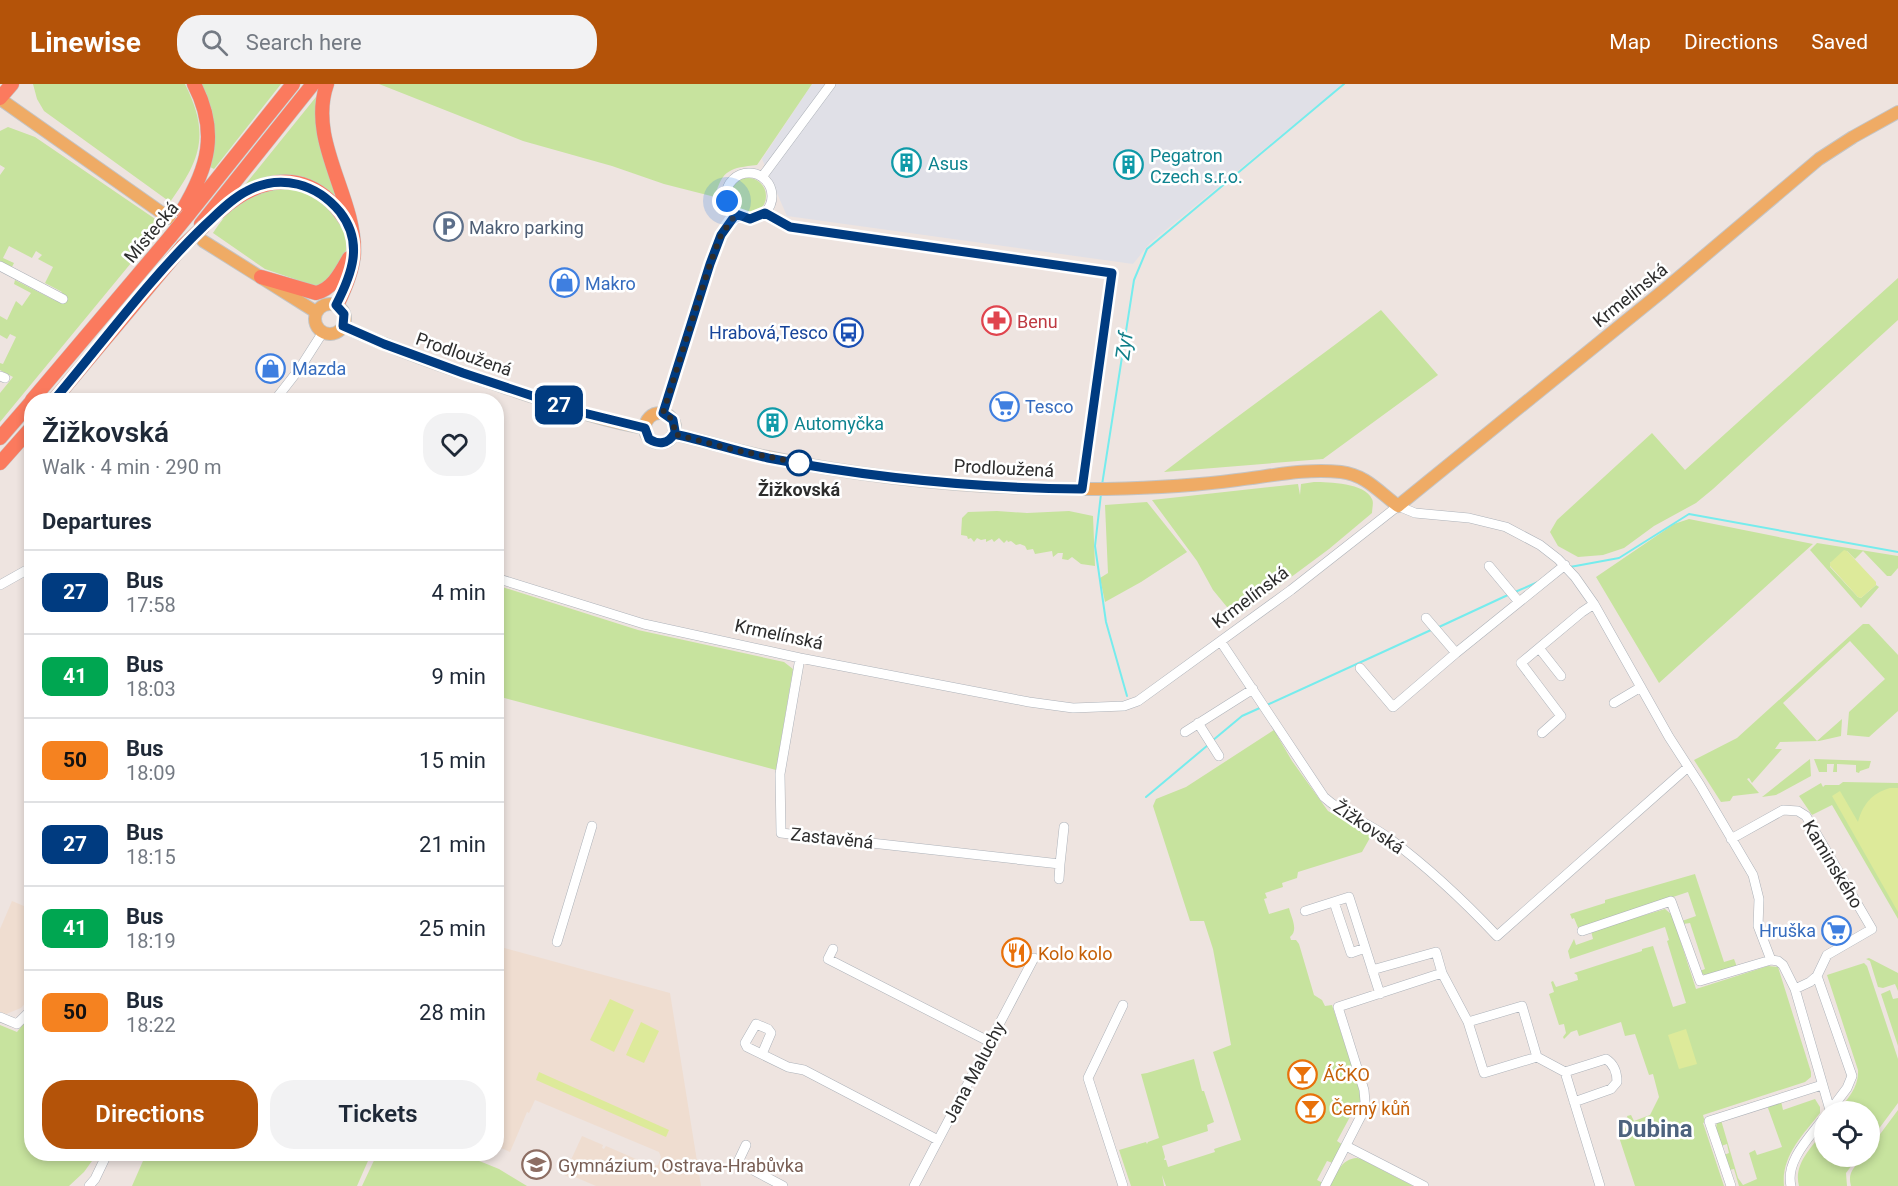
<!DOCTYPE html>
<meta charset="utf-8">
<style>
body{margin:0;font-family:Roboto,sans-serif;background:#f2f2f3;color:#1f2937;height:100vh;display:flex;flex-direction:column;font-size:22px;white-space:nowrap}
*{box-sizing:border-box;margin:0}
p{font-size:20px;color:#747a83}
.icon{flex:none;width:33px;height:33px;fill:none;stroke:currentColor;stroke-width:2;stroke-linecap:round;stroke-linejoin:round}
.map{position:relative;flex:1;overflow:hidden}
.panel{position:absolute;left:24px;top:309px;width:480px;height:768px;display:flex;flex-direction:column;background:#fff;border-radius:24px;box-shadow:0 3px 9px #0003}
.panel>*{flex:none}
.badge{padding:0 12px;border-radius:9px;font-size:21px;line-height:39px}
.fabs{position:absolute;left:1814px;top:1017px;display:grid;gap:12px}
.fabs a{display:grid;place-items:center;width:66px;height:66px;border-radius:50%;background:#fff;box-shadow:0 3px 9px #0003;font-size:30px}
.you{position:absolute;width:30px;height:30px;margin:-15px;border:4px solid #fff;border-radius:50%;background:#1a73e8;box-shadow:0 0 0 9px #1a73e833}
.map>.badge{position:absolute;translate:-50% -50%;box-shadow:0 0 0 3px #fff}
h2{padding:0 18px;font-size:22px;line-height:54px}
.round{display:grid;place-items:center;flex:none;width:63px;height:63px;border-radius:24px;background:#f2f2f3}
.summary{display:flex;align-items:center;justify-content:space-between;height:102px;padding:0 18px}
h1{font-size:28px;font-weight:600;line-height:45px}
.cta{display:flex;gap:12px;margin-top:auto;padding:12px 18px}
.cta a{flex:1;height:69px;border-radius:24px;background:#b45309;color:#fff;font-size:24px;font-weight:600;line-height:69px;text-align:center}
.cta a+a{background:#f2f2f3;color:#1f2937}
ul{padding:0;list-style:none}
li{display:flex;align-items:center;gap:18px;height:84px;padding:0 18px;border-top:2px solid #e0e1e3}
li div{flex:1}
li b{display:block;font-size:22px}
li em{font-style:normal}
li .badge{min-width:66px;font-weight:700;text-align:center}
header{display:flex;align-items:center;gap:36px;box-sizing:border-box;height:84px;padding:0 30px;background:#b45309;color:#fff}
header strong{font-size:28px}
nav{display:flex;gap:33px;margin-inline-start:auto;font-size:21px}
.search{width:420px;height:54px;background:#f2f2f3;display:flex;align-items:center;gap:15px;box-sizing:border-box;padding:0 21px;border-radius:24px;color:#747a83;font-size:22px}
.map>svg:first-child{display:block}
.industrial{fill:#e0e0e7}
.education{fill:#efddd0}
.green{fill:#c7e39e}
.pitch{fill:#ddea9a}
.lines{fill:none;stroke-linecap:round;stroke-linejoin:round}
.stream{stroke:#76eced;stroke-width:2}
.minor-casing{stroke:#adb2b9;stroke-width:10}
.major-casing{stroke:#c4c4c4;stroke-width:14}
.highway-casing{stroke:#c4c4c4;stroke-width:15}
.minor{stroke:#fff;stroke-width:9}
.major{stroke:#efab65;stroke-width:12}
.highway{stroke:#fb7a5e;stroke-width:14}
.highway-bridge-casing{stroke:#c4c4c4;stroke-width:15;stroke-linecap:butt}
.highway-bridge{stroke:#fb7a5e;stroke-width:14}
.line-casing{stroke:#fff;stroke-width:14}
.line{stroke:#003b80;stroke-width:9}
.walk{stroke:#2d2d2d;stroke-width:6;stroke-dasharray:0 10.8}
.stop-dot{fill:#fff;stroke:#003b80;stroke-width:3}
.labels{text-anchor:middle;dominant-baseline:central;stroke-width:5;stroke-linejoin:round;paint-order:stroke}
.culture-label{font-size:18px;fill:#0d838f;stroke:#fff;text-anchor:start}
.service-label{font-size:18px;fill:#4e5e75;stroke:#fff;text-anchor:start}
.street-label{font-size:18px;fill:#2d2d2d;stroke:#fff}
.shop-label{font-size:18px;fill:#366cbe;stroke:#fff;text-anchor:start}
.health-label{font-size:18px;fill:#be3a42;stroke:#fff;text-anchor:start}
.transit-label{font-size:18px;fill:#164399;stroke:#fff;text-anchor:end}
.stop-label{font-size:18px;font-weight:bold;fill:#2d2d2d;stroke:#fff}
.food-label{font-size:18px;fill:#c56008;stroke:#fff;text-anchor:start}
.education-label{font-size:18px;fill:#785e54;stroke:#fff;text-anchor:start}
.water-label{font-size:20px;font-style:italic;fill:#107f89;stroke:#fff}
.district-label{font-size:24px;font-weight:bold;fill:#4d637e;stroke:#fff}
</style>
<header>
<strong>Linewise</strong>
<div class="search"><svg class="icon" aria-label="search" viewBox="0 0 24 24"><circle cx="10" cy="10" r="6"/><path d="M15 15l6 6"/></svg>Search here</div>
<nav><a>Map</a><a>Directions</a><a>Saved</a></nav>
</header>
<div class="map">
<svg width="1898" height="1102" viewBox="0 0 1898 1102">
<rect width="100%" height="100%" fill="#eee4e0"/>
<path class="industrial" d="M812,0h531l-193,159 -17,21 -346,-48 -25,-57z"/>
<path class="education" d="M12,817l19,8v88l-10,11 -15,6 -6,-1v-84z
M497,862l173,47 31,193h-105l-21,-9 -2,2 -9,-4 18,-39 21,9 -1,3 2,1 2,-3 46,20 6,-1 3,-8 -2,-5 -124,-52 -6,13 -2,-1 -17,40 -13,-6z"/>
<path class="green" d="M33,0h152c25,50 16,75 -15,118l-126,-91 -7,-12z
M200,0h81l-67,85 -4,-2 4,-31 -2,-26z
M379,0h433l-55,81c-26,3 -35,4 -42,32l-51,-13 -52,-18 -89,-25z
M316,13l2,36 17,62 -33,-15 -58,6z
M8,43l27,10 129,88 -14,15 -150,182v-29l13,-16 -13,-7v-7l3,1 13,-27 -6,-3 -3,5 -7,-4v-19l7,4 9,-19 6,5 9,-13 -17,-9 1,-4 41,21 6,-9 -17,-9 8,-16 -15,-8 4,-4 -6,-4 -4,7 -23,-12 -6,12 11,5 -2,4 -12,-6v-86l5,-7 -5,-3v-34z
M730 112a18 18 0 1 1 36 0a18 18 0 1 1-36 0Z
M281,101l31,7 27,25 5,9 3,20 -2,8 -18,26 -7,5h-8l-47,-16 -52,-36c22,-32 30,-38 68,-48z
M1898,194v42l-185,169 -17,14 -42,23 -30,22 -21,7 -25,2 -20,-11 -8,-14 7,-12 95,-87 33,37z
M1381,226l57,65 -115,84 -159,13c72,-55 145,-107 217,-162z
M1314,398c15,0 51,1 58,17 2,4 0,9 0,14l-43,36 -93,69 -23,-28 -16,-29 -45,-61 146,-16 2,11 1,-11z
M1147,418l40,50 -46,30 -36,20 -5,-24 8,-5 -3,-68z
M997,427l30,2 42,-2 24,5 2,50 -14,-2 -9,-7 -4,3 -6,-1 1,-6h-5l-5,4 -1,-6 -17,3 -2,-5 -6,1 -2,-4 -5,-2 -4,1 -5,-4 -3,1 -1,-2 -3,3 -5,-5 -5,4 -2,-3 -6,3v-3l-5,1 -4,-2 -3,4 -3,-4 -3,1 -1,-3 -6,-1 1,-17 6,-6z
M1689,435l124,25 -154,139 -63,-106 78,-53z
M1817,459l81,13v12l-7,8h-4l-24,-25 -8,8 -8,-8 -17,12v4l28,30 3,1 15,-13 3,2 -18,21 -51,-58z
M496,501l142,45 146,32 9,7 -17,101 -279,-74z
M1863,540h6l29,31v56l-29,26 -22,-2 2,-23 36,-33 -35,-38 -67,62 34,38 25,-22 -1,17 -22,5 -39,1 -5,7h7l-30,34 -3,-5 -2,1 12,14 -26,3 -3,5 -9,1 -27,-42 43,-22z
M1274,646l18,31 36,50 43,25 -9,16 -64,20 -1,6 -15,5 1,4 -18,6 2,5 -3,1 5,15 20,-6c2,9 10,22 1,29l1,3h5l3,4 15,51 8,5 3,6 7,-1 27,83 2,14 -3,14 -6,-3 -15,28 6,4 -10,18 -6,-2 -10,19 6,3 -1,3h-156l-4,-11 2,11h-33l-12,-36 27,-8 1,2 1,-2 11,-4 -18,-64 6,-1 47,-14 8,32h2l10,31 -7,3 1,6 -46,15 3,11 -1,3h2l2,7 47,-15 -1,-3 27,-9 -28,-88 18,-7 -18,-96 -9,-28h-14l-37,-115 3,-7 30,-12z
M1810,675l1,17 -35,19 -14,2z
M1814,675l57,2 -2,7 -9,3 -1,2 -3,-1v-7l-19,-1v8h-4l1,-8h-7v8h-8z
M1843,698l55,1v136l-66,-114 -20,10 -13,-19 22,-13 2,4 2,-2h14z
M1695,790l29,88 10,-3 3,8 -33,8 -4,-4 5,-2 -15,-46 -7,1 -1,-3 14,-5 -8,-24 -108,36 -1,2 -5,-12 -2,1 -2,-5 35,-11v-3z
M1665,825l6,5 2,4 23,71 72,-23 10,1 33,105v5l-6,5 -102,33 2,7 -2,1 21,63h-89l-18,-55 8,-2 4,-7 -2,-6 4,-1 3,6 16,-6 9,-18 -6,-23 -4,1 -14,-41 -10,2 -4,-14 -42,14 -2,-6 -6,2 -7,7 -1,-2 3,-4 -2,-9 -5,1 -10,-31 5,-2 -3,-10 2,-1 3,6 22,-7 -1,-5 -3,-2 68,-22v-2l11,-3 20,61 13,-4 -19,-62 2,-1 -4,-13 -95,32 -2,-8 6,-12 2,6 17,-6 -2,-8z
M1869,874l29,15v18l-3,-7 -12,4 -5,-1 -8,-26 -4,-2z
M1864,879l3,3 31,93v44l-29,39v-30l-31,-1c10,-13 21,-24 20,-41l-31,-95z
M1890,906l3,9 5,-1v48l-17,-52z
M31,931l1,139h65l-13,18 -15,14h-69v-161l17,7z
M1815,1015l5,8v6c-17,22 -39,43 -36,73h-45l-5,-17 -5,1 -5,-15 5,-2 -2,-9 -6,2 -5,-17 1,-8 4,-1 17,58 5,7 14,-6 -8,-26 6,-3 2,5 25,-8 -14,-39 1,-3 12,-4 2,9z
M1898,1026v76h-47c-4,-14 4,-19 12,-29l6,-1v-7z
M1824,1047v25l34,1 -12,16 1,13h-48c-6,-22 13,-39 25,-55z
M146,1070h225l-14,32h-225z
M377,1070h85l37,15 28,17h-165z
M1357,1074l4,1 52,27h-83c7,-13 11,-27 27,-28z"/>
<path class="pitch" d="M1844,466l3,1 29,31v3l-15,13 -3,-1 -28,-31v-3z
M1890,704h8v124l-66,-116 8,-5 18,31c5,-18 14,-29 32,-34z
M610,915l24,11 -20,42 -24,-12z
M641,938l18,9 -15,32 -18,-8z
M1686,945l11,35 -18,5 -11,-34z
M539,988l130,58 -3,7 -130,-57z"/>
<g class="lines">
<path class="stream" d="M1102,401l32,-205 13,-31 197,-165
M1101,410l-6,52 11,76 21,74
M1570,483l49,-9 70,-44 209,38
M1515,508l23,-10
M1439,543l71,-33
M1267,621l164,-75
M1212,657l30,-25 20,-9
M1146,713l62,-52"/>
<defs>
<path id="minor" d="M726 112a23 23 0 1 1 46 0a23 23 0 1 1-46 0Z
M762,93l69,-93
M0,182l63,33
M0,292l5,2
M275,316l25,-32 23,-36
M663,329l47,-149 11,-29 15,-21
M1489,482l30,36
M496,494l148,46 156,34 229,44 44,6 51,-2 14,-5 153,-111 107,-84 17,7 54,5 37,9 34,18 18,14 17,18 19,27 75,133 31,48 53,90 6,24 -1,27 13,34
M0,501l32,-18
M1426,534l30,35 109,-88
M1221,558l103,155c22,20 44,25 66,42 39,29 74,62 107,97l191,-169
M1539,564l22,28
M800,574l-20,116 1,59 279,31 4,-37
M1360,584l33,39 63,-54
M1614,619l27,-16
M1198,639l21,33
M1185,648l68,-43
M1542,649l19,-17 -40,-53 61,-51 12,-8
M1731,755l52,-29 15,1 8,5 66,113 -45,26 -10,21 -7,6 -15,7
M1059,795l1,-15
M1334,818l17,51 14,-5
M1305,827l44,-14 31,97
M1582,847l89,-30 29,80 71,-21 7,1 5,4 12,24 35,121
M557,858l35,-116
M833,865l-5,10 162,83
M1372,886l64,-18 6,21 26,49
M1817,892l35,100 -5,12 -18,24
M1123,921l-35,73 35,108
M1522,922l15,51 -53,16 -16,-51z
M0,933l17,7 15,-15
M762,970l9,-21 -3,-4 -12,-5 -11,19 2,4 41,20 16,3 134,70
M1537,973l28,15 35,114
M1565,988l41,-13c8,5 11,14 11,23l-6,7 -37,13
M746,1061l-8,17 45,24
M1346,1062l78,40
M89,1102l6,-7 12,-25
M914,1102l120,-228
M1325,1102l37,-72 3,-12 -1,-12 -26,-83 104,-34
M1731,1102l-22,-65 113,-36
M1791,1102c-6,-25 19,-49 33,-68"/>
<path id="major" d="M0,15l169,119
M203,157l113,71
M315 235a15 15 0 1 1 30 0a15 15 0 1 1-30 0Z
M343,242c56,26 114,45 173,65 42,14 85,30 129,37
M645 344a15 15 0 1 1 30 0a15 15 0 1 1-30 0Z
M674,350c31,7 61,17 93,23 111,23 225,33 339,32 43,-1 87,-3 131,-9 34,-4 69,-12 104,-8 25,3 38,20 57,34l266,-216 155,-131 34,-22 45,-25"/>
<path id="highway" d="M327,0c-20,56 28,112 27,168 -1,19 -9,37 -17,53
M0,14l12,-14
M182,127c26,-43 37,-79 12,-127
M219,128c31,-28 74,-45 110,-12 7,6 12,14 18,22
M188,131l105,-131
M201,140l112,-140
M261,193l55,16c17,-4 25,-21 33,-35
M32,316l138,-163
M54,316l129,-154
M0,354l32,-37
M0,379l32,-36"/>
</defs>
<use href="#minor" class="minor-casing"/>
<use href="#major" class="major-casing"/>
<use href="#highway" class="highway-casing"/>
<use href="#minor" class="minor"/>
<use href="#major" class="major"/>
<use href="#highway" class="highway"/>
<defs>
<path id="highway-bridge" d="M170,153l18,-22
M183,162l21,-20"/>
</defs>
<use href="#highway-bridge" class="highway-bridge-casing"/>
<use href="#highway-bridge" class="highway-bridge"/>
</g>
<g class="lines">
<defs>
<path id="line" d="M54,316c49,-58 96,-122 151,-175 13,-12 26,-26 42,-34 34,-18 70,-7 93,21 24,31 12,62 -4,93l8,9 -1,12 41,18 79,29 121,40 61,15 4,11c10,6 19,5 25,-5 32,7 62,17 94,24 104,20 208,30 314,31l30,-216 -322,-46 -25,-14 -15,6 -14,-5 -15,21 -11,29 -47,149 10,7 2,11"/>
</defs>
<use href="#line" class="line-casing"/>
<use href="#line" class="line"/>
<path class="walk" d="M727,117l9,13 -15,21 -11,29 -47,149 6,3 5,7v11l61,16 64,13"/>
</g>
<defs>
<symbol id="building-ring" viewBox="-11 -11 22 22"><circle r="9.5" fill="#fff" stroke="#0f9aa8" stroke-width="1.5"/><path d="M-4-6H4V6H1V3H-1V6H-4ZM-2.5-4.3h1.7v1.8h-1.7ZM.8-4.3h1.7v1.8H.8ZM-2.5-1h1.7V.8h-1.7ZM.8-1h1.7V.8H.8Z" fill="#0f9aa8"/></symbol>
<symbol id="parking-ring" viewBox="-11 -11 22 22"><circle r="9.5" fill="#fff" stroke="#5c6f8a" stroke-width="1.5"/><path d="M-3.5-5.5H1a3.5 3.5 0 0 1 0 7H-1V5.5H-3.5ZM-1-3.4V-.6H.8a1.4 1.4 0 0 0 0-2.8Z" fill="#5c6f8a"/></symbol>
<symbol id="shop-ring" viewBox="-11 -11 22 22"><circle r="9.5" fill="#fff" stroke="#3f7fe0" stroke-width="1.5"/><path d="M-5-2.5h2.3a2.7 3.5 0 0 1 5.4 0H5L5.5 6h-11ZM-1.5-2.5h3a1.5 2.3 0 0 0-3 0Z" fill="#3f7fe0"/></symbol>
<symbol id="pharmacy-ring" viewBox="-11 -11 22 22"><circle r="9.5" fill="#fff" stroke="#e0444e" stroke-width="1.5"/><path d="M-2-6h4v4h4v4h-4v4h-4v-4h-4v-4h4Z" fill="#e0444e"/></symbol>
<symbol id="bus-ring" viewBox="-11 -11 22 22"><circle r="9.5" fill="#fff" stroke="#1a4fb4" stroke-width="1.5"/><path d="M-5-6H5V4H4V6H2V4H-2V6H-4V4H-5ZM-3.5-4V0h7V-4ZM-3.5 1.2v1.5H-2V1.2ZM2 1.2v1.5H3.5V1.2Z" fill="#1a4fb4"/></symbol>
<symbol id="supermarket-ring" viewBox="-11 -11 22 22"><circle r="9.5" fill="#fff" stroke="#3f7fe0" stroke-width="1.5"/><path d="M-6-5.5h2.5l.6 2H6L4.5 2H-2.5L-4.4-4H-6ZM-1.5 3.2a1.3 1.3 0 1 0 .1 0ZM3 3.2a1.3 1.3 0 1 0 .1 0Z" fill="#3f7fe0"/></symbol>
<symbol id="restaurant-ring" viewBox="-11 -11 22 22"><circle r="9.5" fill="#fff" stroke="#e8710a" stroke-width="1.5"/><path d="M-5-6h1v4h1v-4h1v4h1v-4h1v5L-1.5 .5V6h-2V.5L-5-1ZM5-6V6H3V1.5H1.5Q1.5-4 5-6Z" fill="#e8710a"/></symbol>
<symbol id="bar-ring" viewBox="-11 -11 22 22"><circle r="9.5" fill="#fff" stroke="#e8710a" stroke-width="1.5"/><path d="M-6-5H6L.8 .8V4.5H3.5V6h-7V4.5H-.8V.8Z" fill="#e8710a"/></symbol>
<symbol id="school-ring" viewBox="-11 -11 22 22"><circle r="9.5" fill="#fff" stroke="#8d6e63" stroke-width="1.5"/><path d="M0-5L7-2L0 1L-7-2ZM-4 1L0 2.5L4 1V4Q0 6-4 4Z" fill="#8d6e63"/></symbol>
</defs>
<g fill-rule="evenodd">
<use href="#building-ring" x="890" y="62" width="33" height="33"/>
<use href="#building-ring" x="1112" y="64" width="33" height="33"/>
<use href="#parking-ring" x="432" y="126" width="33" height="33"/>
<use href="#shop-ring" x="548" y="182" width="33" height="33"/>
<use href="#pharmacy-ring" x="980" y="220" width="33" height="33"/>
<use href="#bus-ring" x="832" y="232" width="33" height="33"/>
<use href="#shop-ring" x="254" y="268" width="33" height="33"/>
<use href="#supermarket-ring" x="988" y="306" width="33" height="33"/>
<use href="#building-ring" x="756" y="322" width="33" height="33"/>
<use href="#supermarket-ring" x="1820" y="830" width="33" height="33"/>
<use href="#restaurant-ring" x="1000" y="852" width="33" height="33"/>
<use href="#bar-ring" x="1286" y="974" width="33" height="33"/>
<use href="#bar-ring" x="1294" y="1008" width="33" height="33"/>
<use href="#school-ring" x="520" y="1064" width="33" height="33"/>
</g>
<circle class="stop-dot" cx="799" cy="379" r="12"/>
<g class="labels">
<g class="culture-label">
<text x="1150" y="71">Pegatron<tspan x="1150" dy="21">Czech s.r.o.</tspan></text>
<text x="928" y="79">Asus</text>
<text x="794" y="339">Automyčka</text>
</g>
<g class="service-label">
<text x="469" y="143">Makro parking</text>
</g>
<g class="street-label">
<text transform="translate(151 148) rotate(-50)">Místecká</text>
<text transform="translate(1630 211) rotate(-39)">Krmelínská</text>
<text transform="translate(464 270) rotate(19)">Prodloužená</text>
<text transform="translate(1004 384) rotate(3)">Prodloužená</text>
<text transform="translate(1250 513) rotate(-37)">Krmelínská</text>
<text transform="translate(779 550) rotate(12)">Krmelínská</text>
<text transform="translate(1369 743) rotate(34)">Žižkovská</text>
<text transform="translate(832 754) rotate(6)">Zastavěná</text>
<text transform="translate(1833 780) rotate(59)">Kaminského</text>
<text transform="translate(974 988) rotate(-62)">Jana Maluchy</text>
</g>
<g class="shop-label">
<text x="585" y="199">Makro</text>
<text x="292" y="284">Mazda</text>
<text x="1025" y="322">Tesco</text>
<text x="1816" y="846" text-anchor="end">Hruška</text>
</g>
<g class="health-label">
<text x="1017" y="237">Benu</text>
</g>
<g class="transit-label">
<text x="828" y="248">Hrabová,Tesco</text>
</g>
<g class="stop-label">
<text x="799" y="405">Žižkovská</text>
</g>
<g class="food-label">
<text x="1038" y="869">Kolo kolo</text>
<text x="1323" y="990">ÁČKO</text>
<text x="1331" y="1024">Černý kůň</text>
</g>
<g class="education-label">
<text x="558" y="1081">Gymnázium, Ostrava-Hrabůvka</text>
</g>
<g class="water-label">
<text transform="translate(1124 262) rotate(-82)">Zyf</text>
</g>
<g class="district-label">
<text x="1655" y="1045">Dubina</text>
</g>
</g>
</svg>
<div class="fabs">
<a><svg class="icon" aria-label="locate" viewBox="0 0 24 24"><circle cx="12" cy="12" r="6"/><path d="M12 2v4M12 18v4M2 12h4M18 12h4"/></svg></a>
</div>
<div class="you" style="left:727px;top:117px"></div>
<b class="badge" style="left:559px;top:321px;background:#003b80;color:#fff">27</b>
<section class="panel">
<div class="summary"><div><h1>Žižkovská</h1><p>Walk · 4 min · 290 m</p></div><a class="round"><svg class="icon" aria-label="heart" viewBox="0 0 24 24"><path d="M12 20l-8-8c-3-5 5-10 8-4 3-6 11-1 8 4z"/></svg></a></div>
<h2>Departures</h2>
<ul>
<li><span class="badge" style="background:#003b80;color:#fff">27</span><div><b>Bus</b><p>17:58</p></div><em>4 min</em></li>
<li><span class="badge" style="background:#00a651;color:#fff">41</span><div><b>Bus</b><p>18:03</p></div><em>9 min</em></li>
<li><span class="badge" style="background:#f58220;color:#111">50</span><div><b>Bus</b><p>18:09</p></div><em>15 min</em></li>
<li><span class="badge" style="background:#003b80;color:#fff">27</span><div><b>Bus</b><p>18:15</p></div><em>21 min</em></li>
<li><span class="badge" style="background:#00a651;color:#fff">41</span><div><b>Bus</b><p>18:19</p></div><em>25 min</em></li>
<li><span class="badge" style="background:#f58220;color:#111">50</span><div><b>Bus</b><p>18:22</p></div><em>28 min</em></li>
</ul>
<div class="cta"><a>Directions</a><a>Tickets</a></div>
</section>
</div>
